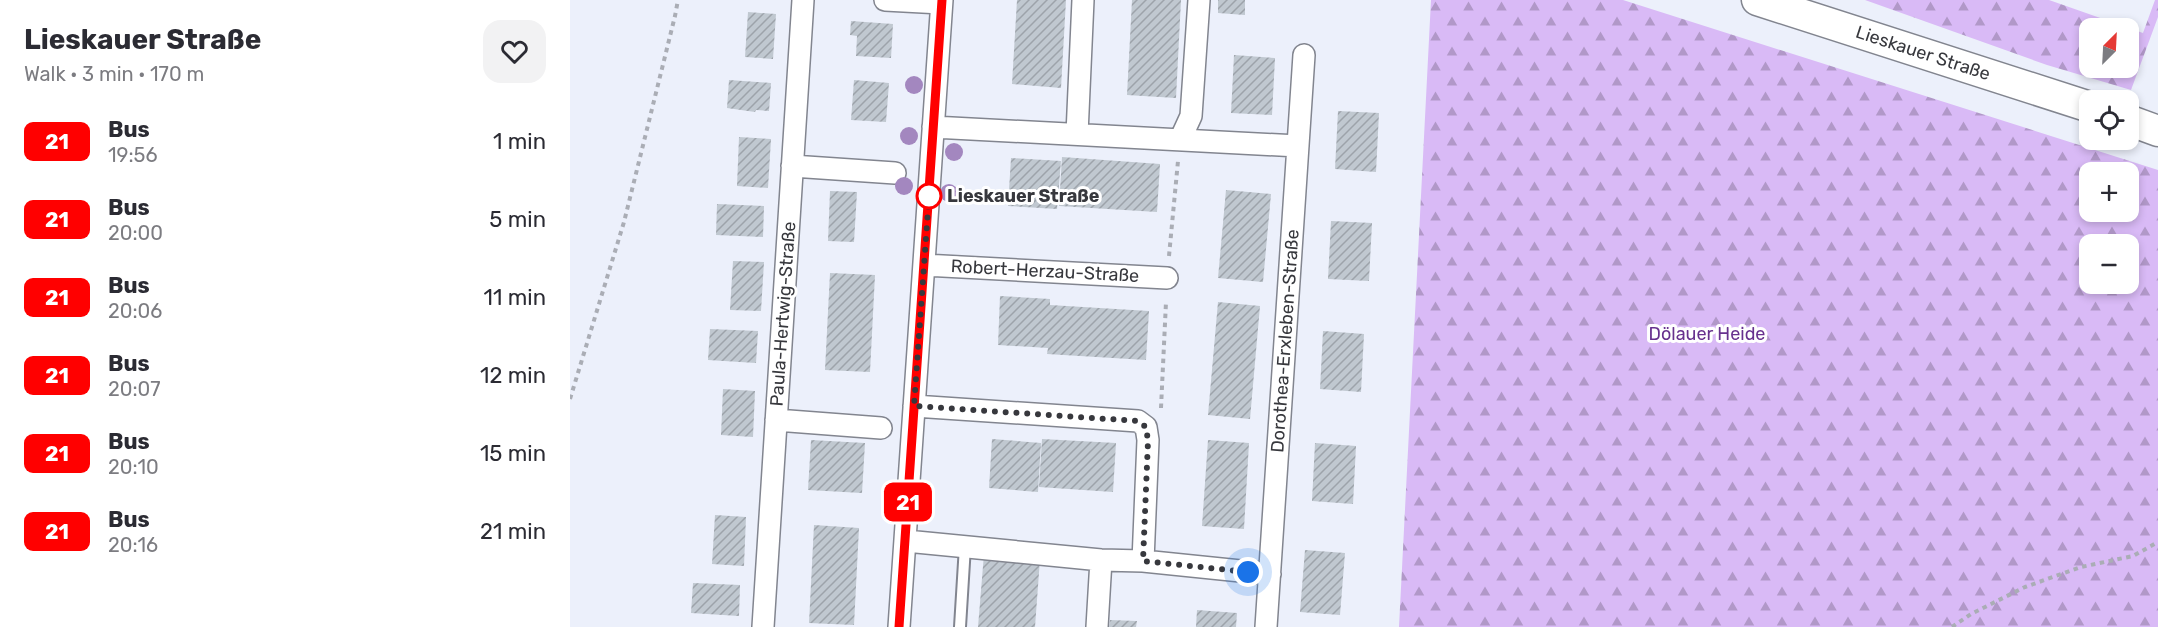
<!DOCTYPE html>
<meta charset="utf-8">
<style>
body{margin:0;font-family:Rubik,sans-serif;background:#f2f2f3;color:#2b2b33;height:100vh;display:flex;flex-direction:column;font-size:22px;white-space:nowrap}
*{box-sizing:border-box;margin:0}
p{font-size:20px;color:#7c7c81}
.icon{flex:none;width:33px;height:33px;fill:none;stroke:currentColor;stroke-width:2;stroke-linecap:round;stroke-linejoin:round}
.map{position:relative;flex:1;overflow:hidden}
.side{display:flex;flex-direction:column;background:#fff;width:570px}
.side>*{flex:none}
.badge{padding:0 12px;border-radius:9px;font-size:21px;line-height:39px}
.needle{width:39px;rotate:24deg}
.fabs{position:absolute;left:1509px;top:18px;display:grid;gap:12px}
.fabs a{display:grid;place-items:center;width:60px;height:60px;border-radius:12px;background:#fff;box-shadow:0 3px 9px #0003;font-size:30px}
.you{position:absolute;width:30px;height:30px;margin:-15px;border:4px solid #fff;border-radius:50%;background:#1a73e8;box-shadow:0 0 0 9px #1a73e833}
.map>.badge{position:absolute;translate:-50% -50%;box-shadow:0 0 0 3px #fff}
.round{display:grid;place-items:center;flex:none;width:63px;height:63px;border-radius:18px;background:#f2f2f3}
.overview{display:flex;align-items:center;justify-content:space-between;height:102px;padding:0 24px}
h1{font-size:28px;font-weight:700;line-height:45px}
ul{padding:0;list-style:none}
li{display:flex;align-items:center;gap:18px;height:78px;padding:0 24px}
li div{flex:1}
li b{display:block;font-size:22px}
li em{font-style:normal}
li .badge{min-width:66px;font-weight:700;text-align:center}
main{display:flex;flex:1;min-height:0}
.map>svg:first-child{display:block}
.forest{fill:url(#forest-firs);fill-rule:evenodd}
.building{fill:url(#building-hatch)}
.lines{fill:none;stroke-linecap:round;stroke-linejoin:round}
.lane-casing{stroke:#82858f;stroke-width:14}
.street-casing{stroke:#82858f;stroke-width:24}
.secondary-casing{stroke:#82858f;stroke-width:33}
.path{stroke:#aaadb5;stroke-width:4;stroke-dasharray:4.5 4.5;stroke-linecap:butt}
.lane{stroke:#fff;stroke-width:10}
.street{stroke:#fff;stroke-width:21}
.secondary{stroke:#fff;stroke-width:30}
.tree{fill:#a387bf}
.line-casing{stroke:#fff;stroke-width:14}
.line{stroke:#f00;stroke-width:9}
.walk{stroke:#37383d;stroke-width:6;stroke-dasharray:0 10.8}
.stop-dot{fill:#fff;stroke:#f00;stroke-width:3}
.labels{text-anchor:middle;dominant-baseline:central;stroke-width:6;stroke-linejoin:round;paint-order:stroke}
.street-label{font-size:18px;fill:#37383d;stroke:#fff}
.stop-label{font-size:18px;font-weight:bold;fill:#37383d;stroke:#fff;text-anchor:start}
.park-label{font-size:18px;fill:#67318e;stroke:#fff}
</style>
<main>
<section class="side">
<div class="overview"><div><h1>Lieskauer Straße</h1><p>Walk · 3 min · 170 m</p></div><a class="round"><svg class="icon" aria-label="heart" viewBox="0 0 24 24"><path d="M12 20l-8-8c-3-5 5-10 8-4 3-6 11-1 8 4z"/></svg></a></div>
<ul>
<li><span class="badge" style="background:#f00;color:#fff">21</span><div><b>Bus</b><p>19:56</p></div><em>1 min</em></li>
<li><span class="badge" style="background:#f00;color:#fff">21</span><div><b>Bus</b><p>20:00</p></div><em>5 min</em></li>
<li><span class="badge" style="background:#f00;color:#fff">21</span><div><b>Bus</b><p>20:06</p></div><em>11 min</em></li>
<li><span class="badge" style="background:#f00;color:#fff">21</span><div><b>Bus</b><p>20:07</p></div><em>12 min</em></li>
<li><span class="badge" style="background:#f00;color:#fff">21</span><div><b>Bus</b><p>20:10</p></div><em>15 min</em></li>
<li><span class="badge" style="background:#f00;color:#fff">21</span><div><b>Bus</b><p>20:16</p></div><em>21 min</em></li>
</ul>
</section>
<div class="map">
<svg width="1588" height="627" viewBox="0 0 1588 627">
<defs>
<pattern id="forest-firs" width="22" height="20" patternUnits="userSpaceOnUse" patternTransform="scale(1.5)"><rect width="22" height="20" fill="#d9baf6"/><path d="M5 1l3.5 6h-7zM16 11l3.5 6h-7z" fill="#b198c8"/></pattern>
<pattern id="building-hatch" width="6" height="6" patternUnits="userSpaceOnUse" patternTransform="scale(1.5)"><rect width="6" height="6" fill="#c0c8d0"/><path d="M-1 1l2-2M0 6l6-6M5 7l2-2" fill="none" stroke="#9da3aa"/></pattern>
</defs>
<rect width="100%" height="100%" fill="#ecf0fb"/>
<path class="forest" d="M861,0h192l535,170v457h-759zM1520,172h38v40h-38zM1520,244h38v40h-38z
M1295,0h184l94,33 12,-33h3v17l-27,73 -84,-25zM1520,28h38v40h-38z"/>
<path class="building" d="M447,0h49l-5,88 -49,-4z
M562,0h49l-5,98 -49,-3z
M648,0h27v15l-27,-2z
M178,12l28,2 -3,45 -28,-2z
M281,21l42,3 -2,34 -35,-2 1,-20 -7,-1z
M664,55l41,3 -3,57 -41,-2z
M159,80l42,3 -2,28 -13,-1 -1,2 -28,-4z
M284,80l35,3 -3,39 -35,-2z
M768,111l41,2 -3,59 -41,-3z
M169,137l32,2 -3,49 -31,-2z
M492,157l98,7 -3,48 -98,-6z
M441,158l50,3 -4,48 -49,-3z
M656,190l45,4 -8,88 -45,-4z
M260,191l27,1 -3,50 -26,-1z
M147,204l47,2 -1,31 -47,-2z
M761,221l41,2 -3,58 -41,-2z
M163,261l31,1 -3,49 -31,-1z
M260,273l45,2 -5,97 -45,-2z
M430,296l50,3v6l99,6 -3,49 -99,-6 1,-6 -50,-3z
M648,302l42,4 -10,113 -42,-4z
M140,329l48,2 -2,32 -48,-3z
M753,331l41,3 -3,58 -41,-3z
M153,389l32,2 -2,46 -32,-2z
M422,439l49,4 -3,49 -49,-4z
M472,439l74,4 -3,49 -74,-5z
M241,440l54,3 -3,50 -54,-3z
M638,440l41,3 -5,86 -42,-3z
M745,443l41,3 -3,58 -41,-3z
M145,515l31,2 -2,49 -32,-2z
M244,525l45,3 -5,97 -45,-2z
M735,550l40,3 -5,62 -40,-3z
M414,554l56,5 -5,68h-57z
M123,583l47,2 -1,31 -48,-3z
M627,610l40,3 -1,14h-40z
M540,620l27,1 -1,6h-27z"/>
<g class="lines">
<defs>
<path id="lane" d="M390,627l5,-81"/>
<path id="street" d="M315,0l56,3
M363,127l365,19
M507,134l6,-134
M610,140l11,-24 8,-116
M222,166l103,7
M354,265l243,13
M344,406l224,15 8,6 2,13 -5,121 127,13
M206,420l105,8
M336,541l195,19 42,1
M193,627l40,-627
M329,627l43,-627
M527,627l4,-67
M696,627l38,-572"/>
<path id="secondary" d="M1187,0l333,107
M1558,120l30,11"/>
</defs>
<use href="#lane" class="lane-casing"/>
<use href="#street" class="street-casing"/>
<use href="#secondary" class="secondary-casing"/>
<path class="path" d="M599,256l9,-95
M0,399l54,-177 51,-206 3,-16
M591,408l5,-106
M1382,627l19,-13 54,-27 56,-20 52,-11 25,-14"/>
<use href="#lane" class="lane"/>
<use href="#street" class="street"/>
<use href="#secondary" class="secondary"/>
</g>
<g class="tree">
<circle cx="344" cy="85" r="9"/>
<circle cx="339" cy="136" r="9"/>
<circle cx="384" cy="152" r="9"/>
<circle cx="334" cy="186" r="9"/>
<circle cx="379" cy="193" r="9"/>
</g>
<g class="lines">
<defs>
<path id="line" d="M329,627l43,-627"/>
</defs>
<use href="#line" class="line-casing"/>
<use href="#line" class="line"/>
<path class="walk" d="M359,196l-15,210 224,15 8,6 2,14 -5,120 105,11"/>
</g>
<circle class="stop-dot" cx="359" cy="196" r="12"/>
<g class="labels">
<g class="street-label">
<text transform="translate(1353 53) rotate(18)">Lieskauer Straße</text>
<text transform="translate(475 271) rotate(3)">Robert-Herzau-Straße</text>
<text transform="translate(213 314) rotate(-86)">Paula-Hertwig-Straße</text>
<text transform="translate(715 341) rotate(-86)">Dorothea-Erxleben-Straße</text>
</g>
<g class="stop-label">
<text x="377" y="196">Lieskauer Straße</text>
</g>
<g class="park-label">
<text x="1137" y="334">Dölauer Heide</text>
</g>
</g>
</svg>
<div class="fabs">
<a><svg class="needle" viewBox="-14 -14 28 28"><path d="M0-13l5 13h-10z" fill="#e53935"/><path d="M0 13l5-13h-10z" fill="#7c7c81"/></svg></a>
<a><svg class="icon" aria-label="locate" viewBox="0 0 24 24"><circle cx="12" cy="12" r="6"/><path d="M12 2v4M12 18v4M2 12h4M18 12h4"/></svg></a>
<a>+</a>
<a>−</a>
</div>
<div class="you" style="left:678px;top:572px"></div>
<b class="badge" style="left:338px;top:502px;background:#f00;color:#fff">21</b>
</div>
</main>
